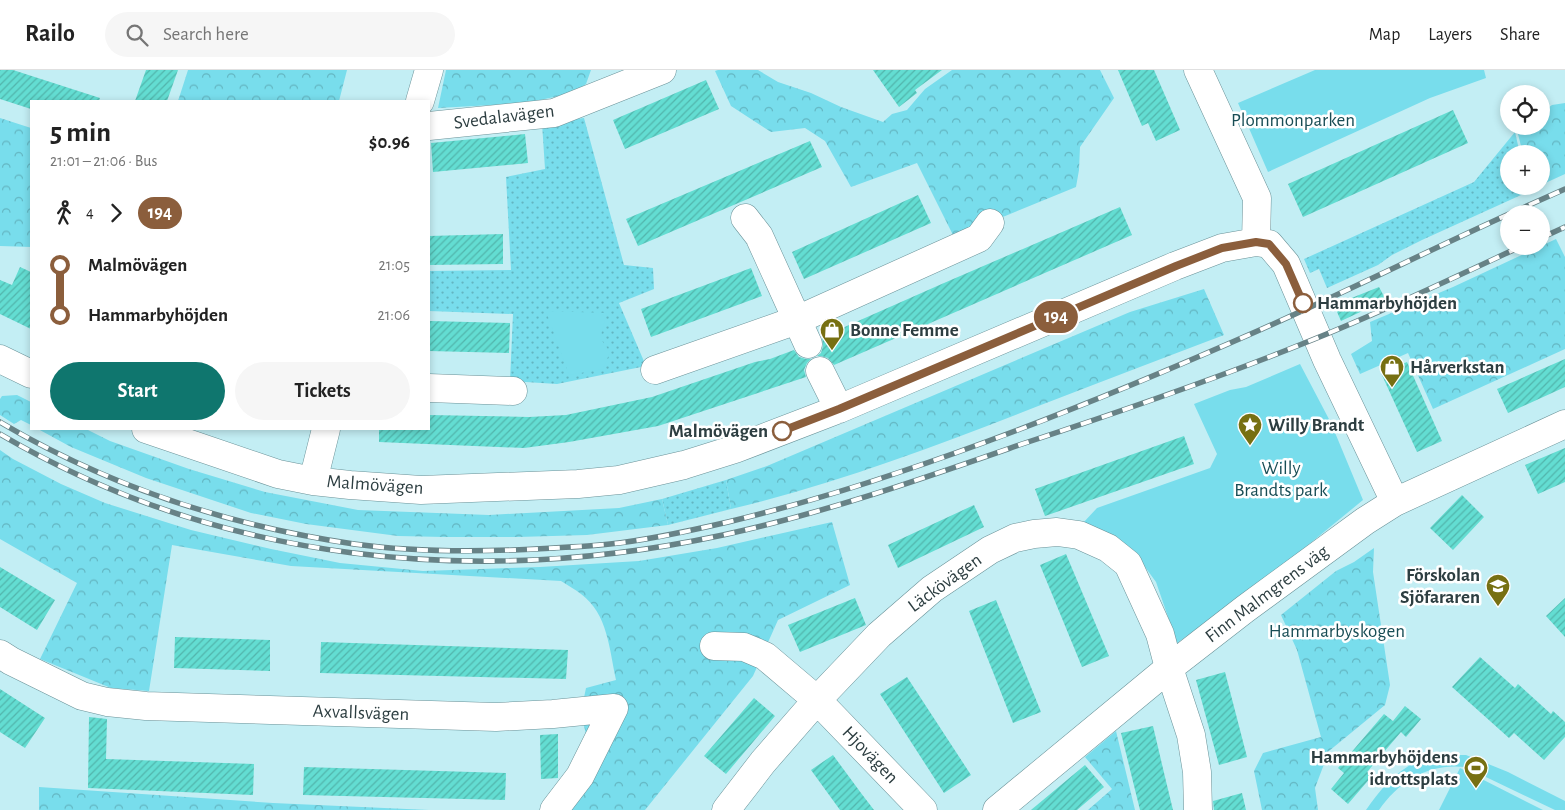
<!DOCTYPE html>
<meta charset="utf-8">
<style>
body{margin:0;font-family:"Alegreya Sans",sans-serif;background:#f6f6f6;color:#222;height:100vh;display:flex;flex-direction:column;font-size:19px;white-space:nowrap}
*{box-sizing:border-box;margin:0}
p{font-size:16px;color:#767676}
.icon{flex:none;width:28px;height:28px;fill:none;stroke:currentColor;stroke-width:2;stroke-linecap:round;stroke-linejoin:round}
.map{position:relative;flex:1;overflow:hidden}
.side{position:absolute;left:30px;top:30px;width:400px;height:330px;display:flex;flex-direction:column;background:#fff;border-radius:0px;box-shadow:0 2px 8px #0003}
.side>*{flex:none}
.badge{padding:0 10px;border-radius:16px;font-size:18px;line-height:32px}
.controls{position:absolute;left:1500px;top:15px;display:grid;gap:10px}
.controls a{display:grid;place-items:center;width:50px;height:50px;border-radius:50%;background:#fff;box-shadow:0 2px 8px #0003;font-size:25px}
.map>.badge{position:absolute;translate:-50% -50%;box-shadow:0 0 0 2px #fff}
.legs{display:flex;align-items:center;gap:8px;height:55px;padding:0 20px;font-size:16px}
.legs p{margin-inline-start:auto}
.summary{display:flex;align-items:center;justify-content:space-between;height:85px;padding:0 20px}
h1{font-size:28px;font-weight:600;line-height:38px}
.cta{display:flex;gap:10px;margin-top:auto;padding:10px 20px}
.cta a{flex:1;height:58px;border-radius:30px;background:#0f766e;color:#fff;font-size:20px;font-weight:600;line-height:58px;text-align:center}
.cta a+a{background:#f6f6f6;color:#222}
ul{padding:0 20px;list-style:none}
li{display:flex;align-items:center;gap:18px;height:50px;font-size:19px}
li i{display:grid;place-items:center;width:8px;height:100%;margin:0 6px;background:currentColor}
li i::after{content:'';width:12px;height:12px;margin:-6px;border:4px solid;border-radius:50%;background:#fff}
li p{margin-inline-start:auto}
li:first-child i{background:linear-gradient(#0000 50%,currentColor 0)}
li:last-child i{background:linear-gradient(currentColor 50%,#0000 0)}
header{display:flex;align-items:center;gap:30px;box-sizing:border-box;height:70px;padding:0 25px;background:#fff;border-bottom:1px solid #e0e0e0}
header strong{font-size:24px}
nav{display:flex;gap:28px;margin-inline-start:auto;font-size:18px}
.search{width:350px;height:45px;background:#f6f6f6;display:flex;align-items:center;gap:12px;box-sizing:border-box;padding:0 18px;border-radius:28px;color:#767676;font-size:19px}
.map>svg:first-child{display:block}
.grass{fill:url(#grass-dots)}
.forest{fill:url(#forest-crowns)}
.park{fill:#78ddec}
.building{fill:url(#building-hatch)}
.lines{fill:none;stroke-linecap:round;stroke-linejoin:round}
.minor-casing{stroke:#6a9298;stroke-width:29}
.minor{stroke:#fff;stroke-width:28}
.rail-casing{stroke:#678286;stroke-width:5.5}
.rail{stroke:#fff;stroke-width:4;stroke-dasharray:11;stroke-linecap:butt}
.line-1-casing{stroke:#fff;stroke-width:11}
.line-1{stroke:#8b5e3c;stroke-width:8}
.stop-1-dot{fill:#fff;stroke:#8b5e3c;stroke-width:2.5}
.labels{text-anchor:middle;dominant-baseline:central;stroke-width:5;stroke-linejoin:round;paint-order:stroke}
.street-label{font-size:19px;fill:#2d3e41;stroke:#fff}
.park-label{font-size:19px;fill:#184d55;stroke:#fff}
.stop-label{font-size:19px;font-weight:bold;fill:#2d3e41;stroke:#fff;text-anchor:start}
.poi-label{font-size:19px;font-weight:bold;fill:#2d3e41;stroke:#fff;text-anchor:start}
</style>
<header>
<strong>Railo</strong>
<div class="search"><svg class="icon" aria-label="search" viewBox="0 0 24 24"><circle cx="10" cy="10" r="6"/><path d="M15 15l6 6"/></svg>Search here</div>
<nav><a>Map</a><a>Layers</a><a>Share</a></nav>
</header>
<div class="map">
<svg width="1565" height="740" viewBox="0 0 1565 740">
<defs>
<pattern id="grass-dots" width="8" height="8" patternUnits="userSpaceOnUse" patternTransform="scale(1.25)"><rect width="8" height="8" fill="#78ddec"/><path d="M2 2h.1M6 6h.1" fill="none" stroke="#63b5c1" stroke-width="1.8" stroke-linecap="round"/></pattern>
<pattern id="forest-crowns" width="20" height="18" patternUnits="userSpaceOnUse" patternTransform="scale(1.25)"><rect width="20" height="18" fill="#78ddec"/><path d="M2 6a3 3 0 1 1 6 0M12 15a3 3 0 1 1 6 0" fill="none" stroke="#63b5c1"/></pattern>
<pattern id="building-hatch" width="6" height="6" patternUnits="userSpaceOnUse" patternTransform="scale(1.25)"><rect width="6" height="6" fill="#63ddd2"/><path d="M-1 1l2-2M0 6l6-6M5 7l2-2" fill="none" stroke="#52b5ac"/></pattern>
</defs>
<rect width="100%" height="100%" fill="#c3eef4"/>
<path class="grass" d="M584,48l40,147 29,3 1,21 -35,14 27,63 -89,18 -47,-3 3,-67 -84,-3v-40l82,-1 -5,-93 39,-8 -3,-46z
M1515,62l5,22h-11v32h20l1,5 -108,49 -30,15 -14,10 -51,23 -8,-19 -9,4 -6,-14 170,-77z
M726,410l5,29 -63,16 -6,-26z"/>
<path class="forest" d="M188,0h159l-8,31h-161z
M446,0h145l-5,14 -13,9 -47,10 -88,5z
M718,0h40l20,12 33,11 30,14 42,15 9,-8 15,-4 18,-21 27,-19h148l14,28 -34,49 -1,23 -3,17 -122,50 -37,-74 -66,24 -26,-46 -20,-13 -34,4 -40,-26 -16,-35z
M1565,33v71l-24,11v-31h-18l-6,-24 5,-4h19v-13l11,-8z
M0,48l31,10v119l-31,-1z
M1556,169l9,18v92l-132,60 -25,-56 -48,21 -9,-20 21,-13 -2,-19 83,-35z
M1204,219l20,46c-57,22 -114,43 -170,65 -106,41 -213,83 -323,109l-5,-29 41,-14 363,-154z
M17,325l14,7v23l-10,-5 -7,4 -14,-9v-16l2,-3z
M38,359h48l24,12 79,28 76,23 93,18 131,5 130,-7 43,-9 6,26 -81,10 -69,2h-74l-46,-1 -92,-12 -55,-11 -105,-35 -75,-31z
M0,380l13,9 48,25 44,19 86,27 80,19 69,14 83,8 117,-4 99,-6 78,-13 115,-26 18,63 -72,35 -25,56 -108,134h-97l39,-71 -6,-27 5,-24 30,-8c-7,-31 -8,-66 -35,-86 -6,-5 -14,-9 -20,-13l-270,-15 -119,-21 -23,146 -38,-3 -71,-29 37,-76 -77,-44z
M1374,478l-1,24 17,113 -5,20 -56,46 -14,37 3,22h-56l-8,-39 9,-18 58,-16 -24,-87 -16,-35 55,-44 18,-9z
M1116,661l19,79h-47l24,-21 -27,-32z
M39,717l234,16 156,7h-390z"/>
<path class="park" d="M1315,0h169l2,8 -56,20 -162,74 -30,-69z
M546,241l61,2 -7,25 10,14 -7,17 -34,6z
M1300,294l31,59 32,77 -94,77 -92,66 -21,-61 -22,-30 -51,-29 14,-15 113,-40 7,-14 -23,-50 36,-14 16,-3z
M1466,685l42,17 57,29v9h-10l-90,-43c-36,-4 -66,14 -86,43h-13c15,-22 35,-45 61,-52 12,-3 26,-3 39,-3z
M1460,698l83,42h-104z"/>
<path class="building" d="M0,0h13l87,28 -1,3h-68v8l-31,-10z
M146,0h32l-11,31h-32z
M873,0h69l-27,20 2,3 -18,14z
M1118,0h36l26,60 -24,11 -8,-18 -6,3z
M706,10l13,29 -94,40 -12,-29z
M1453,40l15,33 -165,74 -15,-33z
M525,64l3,29 -95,9 -2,-29z
M810,71l12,26 -184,79 -12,-27z
M918,125l13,28 -127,56 -12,-27z
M1120,137l12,28 -298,130 -6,-7 -7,-2h-4l4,-3 2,-7 -1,-9 122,-54z
M503,164v30l-74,1v-29z
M20,197l11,5v57l-31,-15v-34l12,5z
M751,198l11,28 -111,41 -10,-28z
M1379,217l7,13 -45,21 -7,-16z
M429,251l81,2 -1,30 -80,-2z
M794,280l5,7 7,2h5l-4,4 -3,7 2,7 -148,49 -89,16 -45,6 -145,-6v-13h50v-14l100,2 37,-2 86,-18 103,-35 15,-3z
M1565,289v28l-57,26 -11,-24z
M1407,292l35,79 -25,11 -36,-79z
M1184,366l10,28 -149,52 -10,-27z
M1565,378v34l-27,12 -13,-29z
M1462,425l22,22 -31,33 -23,-22z
M974,435l10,22 -86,41 -10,-23z
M1066,484l43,102 -27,11 -42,-102z
M0,497l55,33 -18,30 -37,-23z
M855,528l11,27 -66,27 -12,-27z
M1565,528v39l-19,-21z
M996,530l45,112 -28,11 -44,-112z
M175,567l95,3v31l-96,-3z
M321,572l247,8 -2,29 -246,-6z
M1480,587l35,31 3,-4 33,30 2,-3 12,11v15l-21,23 -30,-27 -5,5 -57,-51z
M1225,602l22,85 -28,8 -23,-85z
M907,607l64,98 -27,18 -64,-99z
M0,619l45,29 -20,30 -25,-16z
M754,628l21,18 -49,58 -22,-18z
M1405,636l16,13 -15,18 -5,-5 -34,40 5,4 -24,28 -17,-15 13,-16 -6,-5 46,-54 9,7z
M89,647l18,2 -1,40 148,5 -1,31 -165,-7z
M1153,656l12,51 8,33h-33l-19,-77z
M558,664v44l-17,1 -1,-44z
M833,685l28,38 13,17h-34l-29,-40z
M1085,695l19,22 -27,23h-46z
M304,697l202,6 -1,27 -202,-5z
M1242,723l4,17h-32l-1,-9z"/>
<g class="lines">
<defs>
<path id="minor" d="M1198,0l59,128 -1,44
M420,31l9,-31
M429,56l125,-13 108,-43
M745,148l14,18 49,108
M0,289l31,15
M655,300l142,-50 182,-82 11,-15
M820,301l19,38
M429,318l84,3
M146,359l132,45 35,7 37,4 71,5 157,-6 41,-4 65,-15 51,-16 104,-40 336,-143 47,-18 34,-6 13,2 17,20 41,96 68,142
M313,411l13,-52
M714,576l30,1 21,9 52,44 106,110
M0,584l11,7 71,35 25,6 39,4 350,11 57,-3 61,-6
M554,740l26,-34 34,-68
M726,740l37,-48 54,-62 62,-65 53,-46 58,-39 25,-12 19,-4 23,-2 22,3 29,13 20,16 32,70 9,34 22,67 6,37 1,38
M997,740l172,-142 76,-59 120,-88 30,-19 170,-78"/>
</defs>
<use href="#minor" class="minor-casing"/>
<use href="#minor" class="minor"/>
<defs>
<path id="rail" d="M1509,144l56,-25
M1541,168l24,-11
M0,352c108,64 230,104 354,122 66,9 134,8 200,4 18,-1 37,-2 56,-4 39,-4 79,-13 118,-22 57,-14 113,-30 169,-49 124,-41 245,-91 365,-144 83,-37 164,-77 247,-115
M0,364c220,129 476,154 723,101 102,-22 201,-57 299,-91 94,-31 188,-63 280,-100 75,-30 147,-64 220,-98"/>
</defs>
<use href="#rail" class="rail-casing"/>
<use href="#rail" class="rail"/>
</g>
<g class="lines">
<defs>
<path id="line-1" d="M782,361l57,-22 337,-143 46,-18 34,-6 13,2 17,20 17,39"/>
</defs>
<use href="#line-1" class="line-1-casing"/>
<use href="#line-1" class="line-1"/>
</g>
<defs>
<symbol id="shop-pin" viewBox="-11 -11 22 30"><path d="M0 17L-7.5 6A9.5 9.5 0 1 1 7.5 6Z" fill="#777012" stroke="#fff"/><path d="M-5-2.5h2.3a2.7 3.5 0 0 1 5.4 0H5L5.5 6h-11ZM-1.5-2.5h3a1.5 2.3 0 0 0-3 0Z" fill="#fff"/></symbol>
<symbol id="sight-pin" viewBox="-11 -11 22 30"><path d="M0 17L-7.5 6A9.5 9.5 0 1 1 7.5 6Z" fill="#777012" stroke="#fff"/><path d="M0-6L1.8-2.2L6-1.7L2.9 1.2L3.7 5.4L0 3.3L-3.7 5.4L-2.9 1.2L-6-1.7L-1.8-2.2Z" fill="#fff"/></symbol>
<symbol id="school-pin" viewBox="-11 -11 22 30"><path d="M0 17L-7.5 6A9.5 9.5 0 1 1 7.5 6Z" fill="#777012" stroke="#fff"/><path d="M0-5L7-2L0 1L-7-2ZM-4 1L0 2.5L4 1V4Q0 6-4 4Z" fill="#fff"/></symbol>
<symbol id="stadium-pin" viewBox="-11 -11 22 30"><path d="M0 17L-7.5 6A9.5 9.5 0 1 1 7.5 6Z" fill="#777012" stroke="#fff"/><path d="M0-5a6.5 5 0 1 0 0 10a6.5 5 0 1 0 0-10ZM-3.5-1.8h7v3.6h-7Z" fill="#fff"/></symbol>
</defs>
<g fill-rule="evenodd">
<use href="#shop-pin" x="818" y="246" width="28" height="38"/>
<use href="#shop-pin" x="1378" y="283" width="28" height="38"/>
<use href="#sight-pin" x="1236" y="341" width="28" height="38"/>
<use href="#school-pin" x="1484" y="502" width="28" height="38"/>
<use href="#stadium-pin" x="1462" y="684" width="28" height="38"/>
</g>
<g class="stop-1-dot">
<circle cx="1303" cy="233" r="9"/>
<circle cx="782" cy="361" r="9"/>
</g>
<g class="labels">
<g class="street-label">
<text transform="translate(504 47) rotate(-7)">Svedalavägen</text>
<text transform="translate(375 415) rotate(4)">Malmövägen</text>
<text transform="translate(945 513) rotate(-36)">Läckövägen</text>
<text transform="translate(1267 524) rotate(-37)">Finn Malmgrens väg</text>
<text transform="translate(361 643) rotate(2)">Axvallsvägen</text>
<text transform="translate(870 685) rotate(46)">Hjovägen</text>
</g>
<g class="park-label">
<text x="1293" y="50">Plommonparken</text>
<text x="1281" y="398">Willy<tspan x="1281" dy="22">Brandts park</tspan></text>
<text x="1337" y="561">Hammarbyskogen</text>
</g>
<g class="stop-label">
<text x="1317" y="233">Hammarbyhöjden</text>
<text x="768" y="361" text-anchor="end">Malmövägen</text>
</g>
<g class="poi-label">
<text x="850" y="260">Bonne Femme</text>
<text x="1410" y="297">Hårverkstan</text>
<text x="1268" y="355">Willy Brandt</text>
<text x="1480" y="505" text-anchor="end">Förskolan<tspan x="1480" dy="22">Sjöfararen</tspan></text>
<text x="1458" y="687" text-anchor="end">Hammarbyhöjdens<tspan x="1458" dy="22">idrottsplats</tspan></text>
</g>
</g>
</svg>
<div class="controls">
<a><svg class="icon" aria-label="locate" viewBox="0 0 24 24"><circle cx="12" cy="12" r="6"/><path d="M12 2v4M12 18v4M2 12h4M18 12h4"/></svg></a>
<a>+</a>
<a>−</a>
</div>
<b class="badge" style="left:1056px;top:247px;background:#8b5e3c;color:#fff">194</b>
<section class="side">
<div class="summary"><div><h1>5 min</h1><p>21:01 – 21:06 · Bus</p></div><b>$0.96</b></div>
<div class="legs"><svg class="icon" aria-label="walk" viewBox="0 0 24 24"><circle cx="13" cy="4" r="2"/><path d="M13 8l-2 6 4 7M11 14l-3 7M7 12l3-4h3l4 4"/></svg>4<svg class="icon" aria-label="forward" viewBox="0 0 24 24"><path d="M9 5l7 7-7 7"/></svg><b class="badge" style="background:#8b5e3c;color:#fff">194</b></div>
<ul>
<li><i style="color:#8b5e3c"></i><b>Malmövägen</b><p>21:05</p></li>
<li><i style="color:#8b5e3c"></i><b>Hammarbyhöjden</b><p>21:06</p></li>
</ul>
<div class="cta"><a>Start</a><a>Tickets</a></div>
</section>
</div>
